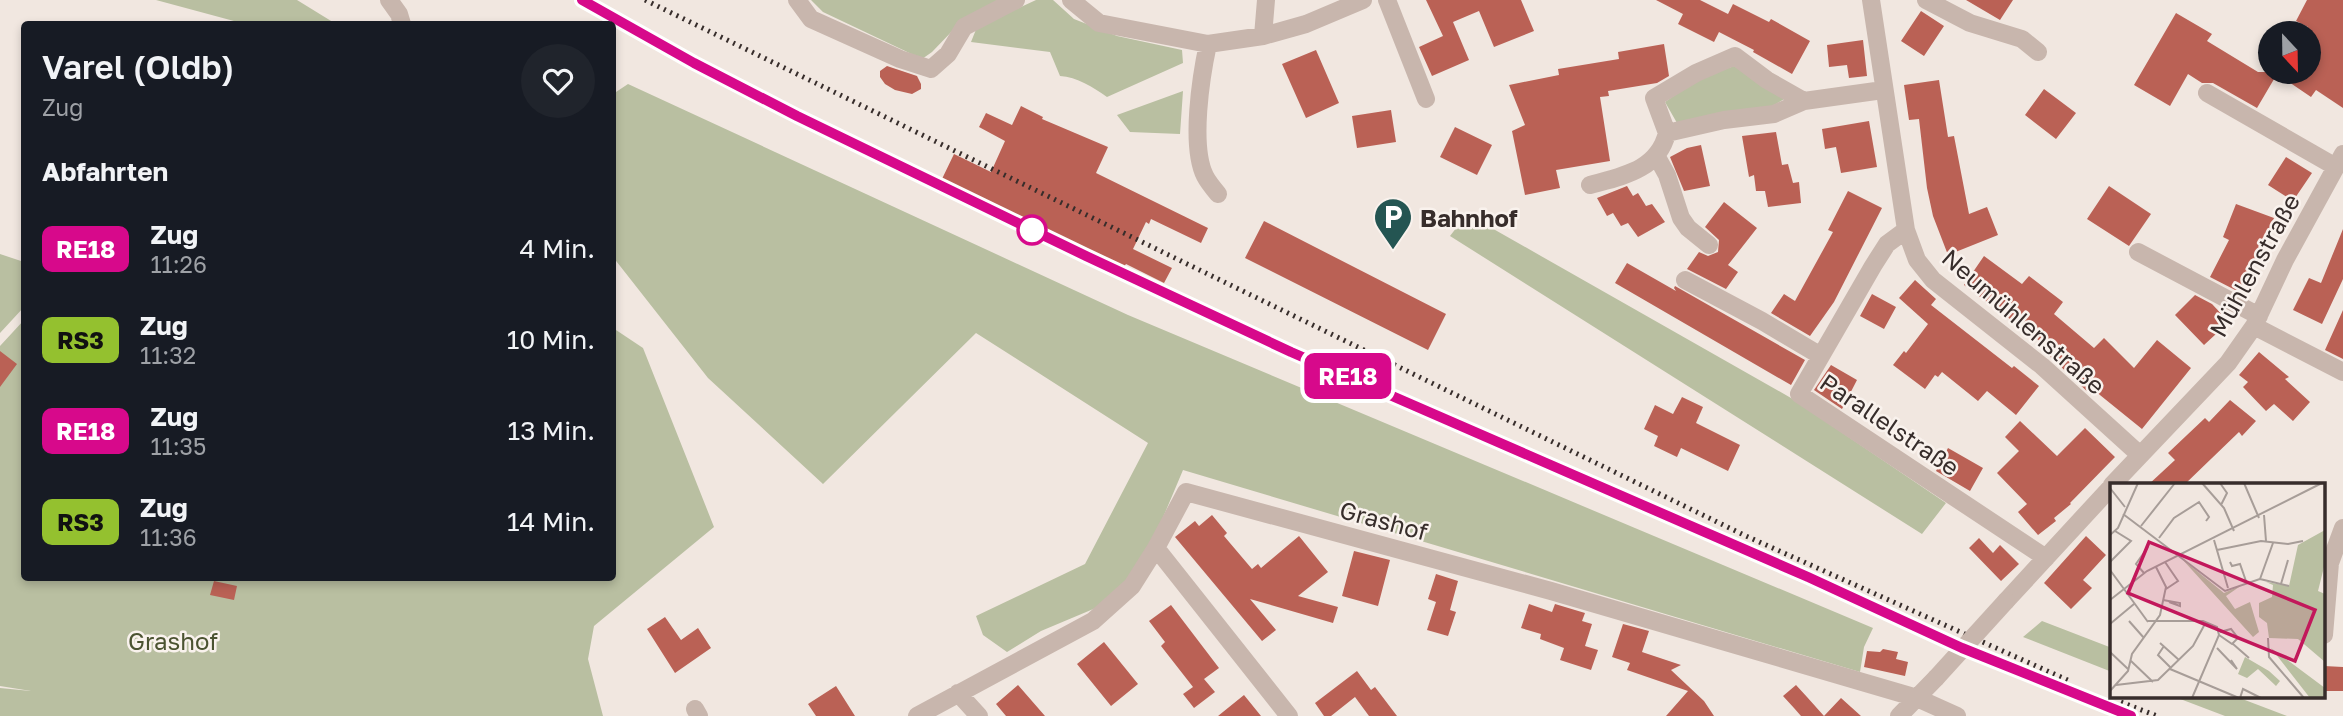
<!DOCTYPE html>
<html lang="de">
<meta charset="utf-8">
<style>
body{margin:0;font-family:"Golos Text",sans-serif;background:#20242c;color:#f1f3f6;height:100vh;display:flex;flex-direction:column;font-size:26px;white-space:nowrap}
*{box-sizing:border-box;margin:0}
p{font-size:23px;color:#9ea1a6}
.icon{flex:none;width:38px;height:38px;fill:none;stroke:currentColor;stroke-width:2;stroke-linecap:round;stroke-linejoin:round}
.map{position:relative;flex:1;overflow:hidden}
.side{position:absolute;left:21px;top:21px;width:595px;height:560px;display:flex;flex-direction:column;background:#171b24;border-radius:7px;box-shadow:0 4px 10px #0003}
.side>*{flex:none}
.badge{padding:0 14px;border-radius:10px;font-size:24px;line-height:46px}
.needle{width:46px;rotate:158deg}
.buttons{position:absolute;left:2258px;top:21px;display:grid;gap:14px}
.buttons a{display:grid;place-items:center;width:63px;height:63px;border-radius:50%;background:#171b24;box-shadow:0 4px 10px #0003;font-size:35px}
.map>.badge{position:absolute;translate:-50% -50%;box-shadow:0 0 0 4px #fff}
h2{padding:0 21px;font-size:26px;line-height:63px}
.round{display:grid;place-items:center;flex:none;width:74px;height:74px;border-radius:37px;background:#20242c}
.headline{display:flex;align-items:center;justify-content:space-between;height:119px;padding:0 21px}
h1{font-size:33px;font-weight:600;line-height:52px}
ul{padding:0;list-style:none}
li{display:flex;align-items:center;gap:21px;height:91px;padding:0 21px}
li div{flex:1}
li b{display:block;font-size:26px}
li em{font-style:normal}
li .badge{min-width:77px;font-weight:700;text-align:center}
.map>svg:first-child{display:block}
.green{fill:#b9bfa1}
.building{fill:#ba6155}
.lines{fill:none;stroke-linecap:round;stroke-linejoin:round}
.minor{stroke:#c8b6ad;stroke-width:18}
.rail{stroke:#372d2b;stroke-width:5;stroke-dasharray:2 5;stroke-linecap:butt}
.minor-bridge{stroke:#c8b6ad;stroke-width:18}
.line-casing{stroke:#fff;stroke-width:16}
.line{stroke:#d7098b;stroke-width:10}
.stop-dot{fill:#fff;stroke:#d7098b;stroke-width:3.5}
.labels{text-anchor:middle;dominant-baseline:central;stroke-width:5;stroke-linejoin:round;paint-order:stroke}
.poi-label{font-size:24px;font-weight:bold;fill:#372d2b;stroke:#f9f2ed;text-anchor:start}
.street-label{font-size:24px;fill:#372d2b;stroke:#f9f2ed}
.park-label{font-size:24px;fill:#4b5331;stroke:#f9f2ed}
.inset-road{fill:none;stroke:#a79d98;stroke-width:2}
.view{fill:#c2185b;fill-opacity:0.15;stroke:#c2185b;stroke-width:3.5}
.inset-edge{fill:none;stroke:#372d2b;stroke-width:3.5}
</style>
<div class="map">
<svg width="2343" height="716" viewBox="0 0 2343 716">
<rect width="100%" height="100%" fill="#f1e7e0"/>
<path class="green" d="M156,0h141l39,24h-91z
M811,0h187l-40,25 -26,27 -10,7 -99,-47z
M1036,0h17l21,19 43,17 65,14 1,13 -76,34c-14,-10 -30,-20 -47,-21l-10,-24 -79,-10 6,-15z
M1734,66l52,32 -15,9 -94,16 -12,-21 33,-23z
M628,84l500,231 745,313 -9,19 -4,25 -677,-202 -32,76 -41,56 -69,29 -34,21 -24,-17 -7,-19 109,-52 63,-121 -172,-110 -153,151 -115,-106 -95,-121v-163z
M1183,91l-3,43 -50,-2 -13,-17z
M1467,214l324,184 155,105 -24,31 -472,-298z
M0,254l24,8v45l-24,26z
M24,320v258h588l1,-250 30,20 71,179 -120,99 -6,33 15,57h-603v-28l31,3 -31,-5v-340z
M2042,621l70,27v24l-89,-35z
M2175,697h62l50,19h-62z"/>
<path class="building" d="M1426,0h95l13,31 -40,16 -15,-36 -26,11 16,38 -37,16 -13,-29 24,-11z
M1656,0h44l28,14 5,-10 36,18 2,-3 39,22 -18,33 -39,-22 1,-2 -35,-18 -5,10 -36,-18 5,-10z
M1966,0h47l-13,20z
M2307,0h36v108l-27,-18 -5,7 -34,-23 -20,34 -44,-25h-11l-14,-9 -18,32 -36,-21 42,-72 36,21 -5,7 51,31h50v-45l-12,-6z
M1921,11l23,15 -20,30 -23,-15z
M1863,40l4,36 -18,2 -2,-13 -18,2 -2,-22z
M1664,44l5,32 -12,7 -49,8 1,5 -9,1 10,64 -54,9 4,18 -35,7 -13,-64 13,-6 -16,-40 50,-10 -1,-6 61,-10 -1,-7z
M1316,50l23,53 -33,15 -24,-54z
M887,66l30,10 4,8v5l-9,5 -17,-4 -10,-6 -5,-7v-6z
M1939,80l9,57 6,-1 15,78 18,-7 11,28 -50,20 -15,-39 -6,-28 -8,-69 -10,1 -5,-35z
M2044,89l32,24 -20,26 -31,-24z
M1021,106l22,11 -1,2 66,28 -12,26 112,55 -7,15 -50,-24 -2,5 -3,-2 -13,27 39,19 -8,15 -38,-19 -3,4 -182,-87 13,-27 37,18 14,-31 -26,-14 7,-14 26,12z
M1391,110l5,32 -39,6 -5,-32z
M1869,121l8,46 -36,6 -5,-26 -11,2 -3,-20z
M1455,127l37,18 -15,30 -37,-18z
M1776,132l6,33 6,-1 5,19 6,-1 2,21 -33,4 -3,-16h-9l-2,-16 -5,2 -7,-41z
M1701,145l9,41 -26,5 -14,-34 17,-9z
M2286,157l26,16 -19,28 -25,-16z
M1627,186l6,10 5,-3 8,13 6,-2 13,18 -27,15 -10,-14 -7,3 -8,-13 -6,3 -10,-18z
M2109,186l42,28 -22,32 -42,-27z
M1848,191l34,17 -48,94 -24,34 -39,-23 13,-19 11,7 38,-69 -5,-2z
M1724,202l33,26 -29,37 10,7 -12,17 -39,-20 12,-17 9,4 10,-4 1,-12 -14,-13z
M2236,204l38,14 -11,30 -22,45 -31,-16 19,-37 -6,-3z
M1264,221l182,93 -18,36 -183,-92z
M2343,229v50l-21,45 -29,-14 16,-32 12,5z
M1984,256l38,28 7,-8 34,26 -9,12 40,34 10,-10 30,30 23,-28 34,28 -49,61 -47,-38 -4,4 -49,-46 3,-4 -81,-60z
M1627,263l49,28 -2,-3 1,-2 130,74 -14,25 -176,-102z
M1915,280l21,19 -5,6 81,63 2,-2 25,20 -23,29 -29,-24 -9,10 -36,-29 -4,5 -3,-2 -10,14 -32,-24 11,-14 2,2 22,-29 -29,-26z
M1872,294l24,13 -12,22 -24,-13z
M2195,295l17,9 17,18 -25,23 -29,-30z
M2343,310v49l-18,-9z
M0,351l17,13 -17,23z
M2259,352l30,25 -4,2 25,23 -17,19 -19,-17 -8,7 -23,-24 5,-5 -9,-7z
M1831,365l26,15 -15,29 -28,-19z
M1682,397l21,10 -7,16 44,22 -12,26 -47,-23 -4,9 -23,-11 4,-10 -14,-7 11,-24 18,9z
M2230,400l26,21 -14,15 -3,-4 -55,53h-36l27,-25 -7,-7 37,-35 4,4z
M2020,421l37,35 28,-28 30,29 -45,46 1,1 -17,14 2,3 -18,14 -20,-23 9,-8 -30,-31 22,-22 -14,-14z
M1948,448l35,20 -13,23 -34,-20z
M1212,515l15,18 -3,3 28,33 6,-5 3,4 38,-32 29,36 -30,24 40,11 -5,16 -83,-24 26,31 -14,11 -87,-104 20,-16 4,5z
M2086,536l20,19 -23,25 9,8 -21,21 -27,-26z
M1979,538l14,15 7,-8 19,19 -18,17 -32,-33z
M1354,551l36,9 -12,46 -36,-10z
M1436,574l22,7 -8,29 6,2 -8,24 -21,-6 9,-28 -8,-3z
M214,581l23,5 -3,14 -24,-5z
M1529,604l23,8 3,-8 30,9 -3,8 10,3 -7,22 13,4 -7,20 -31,-10 4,-12 -24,-9 1,-5 -20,-6z
M1171,605l48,63 -15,11 11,13 -21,16 -11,-14 10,-7 -32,-41 4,-4 -16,-21z
M665,617l16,23 17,-12 13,20 -36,25 -28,-44z
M1623,624l26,7 -7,21 39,13 -10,5 33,31 10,15h-48l22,-25 -61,-21 3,-7 -18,-6z
M1104,642l34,42 -27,22 -34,-42z
M1883,649l15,3 -2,7 12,3 -3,14 -41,-9 3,-16 13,1z
M2324,666l19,1v24h-19z
M1357,671l14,19 4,-3 22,29h-28l-14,-19 -24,19h-7l-9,-13z
M1018,685l27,31h-39l-10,-12z
M1796,685l11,12 17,19h-23l-7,-8 -11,-12z
M836,686l19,30h-39l-8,-12z
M1244,695l17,21h-43z
M1841,698l20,18h-37z"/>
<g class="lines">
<path class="minor" d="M389,0l10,14 3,10
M797,0l14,19 89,40 31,10 17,-15 16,-27 52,-27
M1071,0l28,23 109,21 55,-8 43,-12 57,-24
M1387,0l39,99
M1871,0l35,230 11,30 16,20 109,86 98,89
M1926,0l44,23 52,16 16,13
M1263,36l3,-36
M1208,44c-7,32 -18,102 -3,132 3,6 8,12 13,18
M2207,93l129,74
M1804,101l-37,-21 -32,-24 -39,17 -42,25 13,35 57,-13 50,-6 30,-13 79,-11
M1657,157l10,18 14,43 7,10 21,17
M1590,185c33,-9 68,-15 77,-52
M1906,230l-19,14 -14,22 -74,128 247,164
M2138,252l121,64
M1685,280l77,41 59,35
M2254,326l89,46
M2112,485l116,-122 26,-37 31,-66 58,-106
M1156,548l133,168
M2006,601l106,-115
M2324,635l6,-72 13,-35
M958,693l21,23
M695,709l4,7
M917,716l176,-95 39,-35 24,-38 30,-56 365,99 366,107 40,18
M1899,716l37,-38"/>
<path class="rail" d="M582,0c229,128 467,243 707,351 80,36 163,70 244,105 199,88 396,180 598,260
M645,0l1101,536 326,146
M2121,702l36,14"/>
<path class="minor-bridge" d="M1936,678l70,-77"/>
</g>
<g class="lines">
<defs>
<path id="line" d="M582,0l112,63 103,53 289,140 205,96 517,225 154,71 169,68"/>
</defs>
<use href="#line" class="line-casing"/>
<use href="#line" class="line"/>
</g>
<defs>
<symbol id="parking-pin" viewBox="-11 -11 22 30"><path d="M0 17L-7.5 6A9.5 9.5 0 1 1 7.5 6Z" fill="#245552" stroke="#f9f2ed"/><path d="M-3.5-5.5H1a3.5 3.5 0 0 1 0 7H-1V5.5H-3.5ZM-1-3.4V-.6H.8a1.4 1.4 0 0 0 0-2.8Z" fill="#fff"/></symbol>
</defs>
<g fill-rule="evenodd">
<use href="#parking-pin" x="1371" y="195" width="44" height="60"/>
</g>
<circle class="stop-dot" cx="1032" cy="230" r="14"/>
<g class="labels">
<g class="poi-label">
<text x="1420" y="217">Bahnhof</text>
</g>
<g class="street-label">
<text transform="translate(2254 265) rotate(-61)">Mühlenstraße</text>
<text transform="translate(2024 321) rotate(41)">Neumühlenstraße</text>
<text transform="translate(1890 424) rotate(34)">Parallelstraße</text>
<text transform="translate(1384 520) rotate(15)">Grashof</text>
</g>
<g class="park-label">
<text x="173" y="640">Grashof</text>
</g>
</g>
<g transform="translate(2110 483)">
<rect width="215" height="215" fill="#f1e7e0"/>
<path d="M215,47v33l-7,28 7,3v68l-27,-23 -29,-1 -2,-15 -8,-6v-14l13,-6 1,-12 -7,-3 23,4 9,-41zM72,76l42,34 18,-8 -16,11 9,13 15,-7 9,30 -6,5zM161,165l54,40v10h-15zM135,174l24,14 11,10 -4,5 -18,-17 -11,9 -9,-4z" fill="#b9bfa1"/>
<path class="inset-road" d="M92,0l22,25 10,23M110,0l7,10 -6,12M134,0l15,35M0,5l15,19M13,31l102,77 35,-12 13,-36M154,32l2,26M31,43l34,-43M0,52l8,-7 20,-45M49,55l15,-20 25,-16 10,15 -3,4M104,57l14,48M107,67l44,-9 27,3 15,-3M0,79l21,-21 -16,-10M55,79l13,19 -12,8M120,79l2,4 8,-2 7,20M0,87l14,19M34,90l-8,-9 12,-17M150,96l29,7M171,101l7,-24M14,106l24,33M0,117l37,-29 175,-88M53,117l17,3v3l-11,-4M19,138l15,17M38,138h55l14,6 2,8 -27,63M0,141l24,-20M109,152l13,9 6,-6 -7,-9 -11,3M158,155l1,19 35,41M50,160l19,17M123,161l16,14M54,163l-6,9 13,13M107,165l20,21 -6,-9M0,169l18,17M21,178l22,21M60,186l69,29M6,202l42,-5 35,-34 13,-24M0,208l18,-20 4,-17 28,-39 6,-28 -10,-20M130,215l3,-9 18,9"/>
<path class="view" d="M39,59l166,68 -20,51 -167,-68z"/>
<rect width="215" height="215" class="inset-edge"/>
</g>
</svg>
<div class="buttons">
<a><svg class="needle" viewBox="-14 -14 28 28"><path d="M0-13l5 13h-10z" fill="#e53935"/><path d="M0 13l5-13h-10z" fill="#9ea1a6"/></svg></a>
</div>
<b class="badge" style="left:1348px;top:376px;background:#d7098b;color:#fff">RE18</b>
<section class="side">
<div class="headline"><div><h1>Varel (Oldb)</h1><p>Zug</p></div><a class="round"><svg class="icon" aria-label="heart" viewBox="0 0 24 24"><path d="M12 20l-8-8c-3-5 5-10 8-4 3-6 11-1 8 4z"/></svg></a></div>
<h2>Abfahrten</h2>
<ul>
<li><span class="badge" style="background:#d7098b;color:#fff">RE18</span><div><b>Zug</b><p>11:26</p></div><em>4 Min.</em></li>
<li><span class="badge" style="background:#94c12f;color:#111">RS3</span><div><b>Zug</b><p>11:32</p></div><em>10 Min.</em></li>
<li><span class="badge" style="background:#d7098b;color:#fff">RE18</span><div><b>Zug</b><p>11:35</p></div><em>13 Min.</em></li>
<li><span class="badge" style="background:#94c12f;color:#111">RS3</span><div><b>Zug</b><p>11:36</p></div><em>14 Min.</em></li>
</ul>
</section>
</div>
